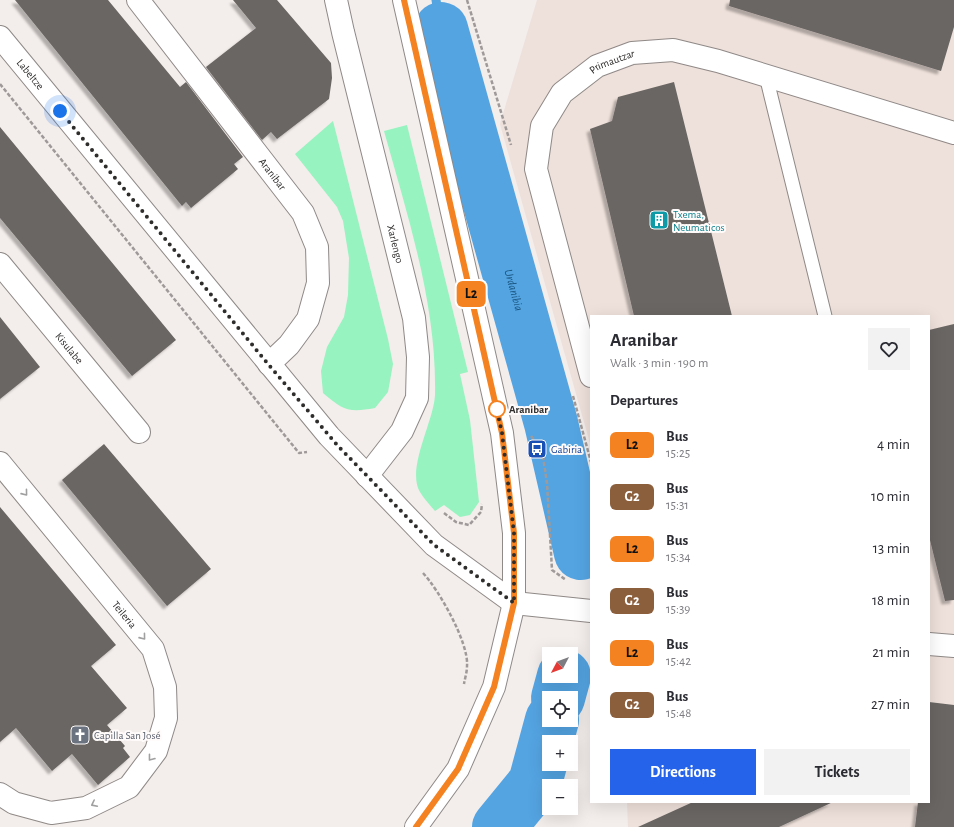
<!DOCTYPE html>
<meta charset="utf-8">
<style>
body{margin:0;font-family:"Alegreya Sans",sans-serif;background:#f2f2f3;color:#2b2b33;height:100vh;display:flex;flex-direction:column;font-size:15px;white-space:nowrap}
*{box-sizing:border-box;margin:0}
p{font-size:13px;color:#7c7c81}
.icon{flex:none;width:22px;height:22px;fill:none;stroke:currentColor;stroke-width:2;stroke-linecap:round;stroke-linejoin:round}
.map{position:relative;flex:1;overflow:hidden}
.drawer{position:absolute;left:590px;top:315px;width:340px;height:488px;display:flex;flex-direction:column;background:#fff;border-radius:0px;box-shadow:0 4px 16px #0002}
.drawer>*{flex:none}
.badge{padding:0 8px;border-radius:6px;font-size:14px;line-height:26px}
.needle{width:26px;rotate:229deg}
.buttons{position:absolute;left:542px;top:647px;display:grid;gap:8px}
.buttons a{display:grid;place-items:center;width:36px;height:36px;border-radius:0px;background:#fff;box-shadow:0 4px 16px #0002;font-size:20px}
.you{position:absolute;width:20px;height:20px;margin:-10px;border:3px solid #fff;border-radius:50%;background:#1a73e8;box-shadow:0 0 0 6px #1a73e833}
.map>.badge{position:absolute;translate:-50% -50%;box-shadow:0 0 0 2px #fff}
h2{padding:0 20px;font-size:15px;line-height:36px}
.round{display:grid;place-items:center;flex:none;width:42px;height:42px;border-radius:0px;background:#f2f2f3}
.head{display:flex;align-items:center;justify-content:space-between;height:68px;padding:0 20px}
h1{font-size:19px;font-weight:600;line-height:30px}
.action{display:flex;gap:8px;margin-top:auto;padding:8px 20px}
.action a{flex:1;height:46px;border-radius:0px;background:#2563eb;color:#fff;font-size:16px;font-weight:600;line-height:46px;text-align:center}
.action a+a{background:#f2f2f3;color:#2b2b33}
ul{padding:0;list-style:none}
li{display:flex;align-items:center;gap:12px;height:52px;padding:0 20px}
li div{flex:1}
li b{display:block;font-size:15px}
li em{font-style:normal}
li .badge{min-width:44px;font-weight:700;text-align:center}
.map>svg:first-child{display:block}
.built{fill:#eee0da}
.green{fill:#97f3bf}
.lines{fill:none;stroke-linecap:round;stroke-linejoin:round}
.stream{stroke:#54a4e2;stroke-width:9}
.river{stroke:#54a4e2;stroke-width:54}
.building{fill:#6a6663;filter:url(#shadow)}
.lane-casing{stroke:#8f8987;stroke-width:15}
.street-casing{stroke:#8f8987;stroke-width:24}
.secondary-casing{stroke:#8f8987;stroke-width:24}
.path{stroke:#9f9a99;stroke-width:2.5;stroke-dasharray:4 2;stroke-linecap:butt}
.lane{stroke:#fff;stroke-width:13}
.street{stroke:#fff;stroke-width:22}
.secondary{stroke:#fff;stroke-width:22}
.oneway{stroke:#a1a0a0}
.line-casing{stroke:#fff;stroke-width:9}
.line{stroke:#f58220;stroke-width:6}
.walk{stroke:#2f2d2c;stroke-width:4;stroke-dasharray:0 7.2}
.stop-dot{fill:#fff;stroke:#f58220;stroke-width:2}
.labels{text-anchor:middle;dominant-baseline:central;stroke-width:4;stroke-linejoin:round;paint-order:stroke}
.street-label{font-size:11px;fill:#2f2d2c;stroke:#fffbfa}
.culture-label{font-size:11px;fill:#0d838f;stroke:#fffbfa;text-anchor:start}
.stop-label{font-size:11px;font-weight:bold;fill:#2f2d2c;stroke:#fffbfa;text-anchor:start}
.transit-label{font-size:11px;fill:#164399;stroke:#fffbfa;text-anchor:start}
.worship-label{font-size:11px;fill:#5b616d;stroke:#fffbfa;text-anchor:start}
.water-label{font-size:12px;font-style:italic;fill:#18537c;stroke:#fffbfa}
</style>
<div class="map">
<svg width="954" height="827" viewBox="0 0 954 827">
<defs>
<filter id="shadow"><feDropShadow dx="-3.5" dy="3.5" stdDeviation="1" flood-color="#0004"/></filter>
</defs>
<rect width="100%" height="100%" fill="#f3edeb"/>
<path class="built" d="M537,0h417v827h-326l-1,-25h302v-486h-338v131l-91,-323z"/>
<path class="green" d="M333,121l55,218 5,25 -5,28 -13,16c-27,5 -32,2 -52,-15l-2,-22 6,-24 17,-30 4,-22 1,-37 -6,-37 -6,-14 -42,-53z
M407,125l61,247 -8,2 10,46 9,82 -9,13 -10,2 -16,-12 -9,6c-5,-6 -11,-12 -15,-19 -14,-23 14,-71 15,-97 2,-90 -27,-178 -51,-264z"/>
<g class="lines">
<path class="stream" d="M436,0l5,29"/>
<g class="river">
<path id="s1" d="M441,29l110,394 30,130"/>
<path d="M558,698l6,-22"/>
<path d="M499,827l36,-44 17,-63"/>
</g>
</g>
<path class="building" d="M15,0h93l72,87 6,-5 57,75 -9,7 4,5 -47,39 -5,-6 -4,4z
M233,0h44l54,63 1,15 -3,21 -52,40 -6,-7 -9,8 -56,-73 50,-39z
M730,0h224v27l-13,44 -212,-65z
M674,82l58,234h-98l-44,-187 22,-8 6,-24z
M0,127l176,213 -44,36 -132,-158z
M0,317l40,50 -40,32z
M954,324v276l-9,1 -16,-65v-206z
M104,444l107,125 -44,37 -105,-126z
M0,507l116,138 -25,21 36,42 -20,17 18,21 -2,2 7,9 -32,28 -26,-31 -20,17 -36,-43 -16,14z
M929,702l25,3v122h-39l3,-25h11z
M693,802h140l-54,25h-141z"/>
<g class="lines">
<defs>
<path id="lane" d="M766,76l59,240"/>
<g id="street">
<path id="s2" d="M138,0l165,213 14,34 1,36 -10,36 -19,26 -20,19"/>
<path id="s3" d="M336,0l7,32 71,286 4,39 -1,41 -15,33 -35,45"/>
<path id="s4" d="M0,37l329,399 105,109 80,58 77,8"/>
<path id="s5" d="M0,264l139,168"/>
<path id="s6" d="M591,376l-55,-207 6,-43 20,-33 35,-27 35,-13 41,-3 45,11 236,72"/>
<path id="s7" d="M0,463l153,186 12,38 1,31 -10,33 -27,36 -43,21 -35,5 -37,-10 -14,-9"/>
<path d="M929,644l25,2"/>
</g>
<path id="secondary" d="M404,0l98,433 12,100v70l-20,84 -36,82 -42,58"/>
</defs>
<use href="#lane" class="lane-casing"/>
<use href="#street" class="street-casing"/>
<use href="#secondary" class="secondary-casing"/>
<path class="path" d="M467,0l44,145
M0,84l299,369 8,-1
M573,396l18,66
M531,436l11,14 5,33 5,87 14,10
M444,513l12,9 13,3 12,-13 1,-8
M423,573c16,17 46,70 44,93 0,6 -2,12 -3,18"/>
<use href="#lane" class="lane"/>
<use href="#street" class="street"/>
<use href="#secondary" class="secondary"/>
</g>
<defs><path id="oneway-chevron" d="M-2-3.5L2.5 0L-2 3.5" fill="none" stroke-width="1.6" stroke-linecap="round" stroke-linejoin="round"/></defs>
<g class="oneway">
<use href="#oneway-chevron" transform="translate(25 493) rotate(51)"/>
<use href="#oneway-chevron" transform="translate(143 637) rotate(51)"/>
<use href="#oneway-chevron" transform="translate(151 758) rotate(128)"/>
<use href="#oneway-chevron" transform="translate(94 804) rotate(153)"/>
</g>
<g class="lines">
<defs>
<path id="line" d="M404,0l98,433 12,100v70l-20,84 -36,82 -42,58"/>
</defs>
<use href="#line" class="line-casing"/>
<use href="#line" class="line"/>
<path class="walk" d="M60,111l208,253 70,82 96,99 80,58v-70l-12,-100 -6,-27 1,3"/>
</g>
<defs>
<symbol id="building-square" viewBox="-11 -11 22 22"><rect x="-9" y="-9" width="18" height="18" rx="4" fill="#0f9aa8" stroke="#fffbfa"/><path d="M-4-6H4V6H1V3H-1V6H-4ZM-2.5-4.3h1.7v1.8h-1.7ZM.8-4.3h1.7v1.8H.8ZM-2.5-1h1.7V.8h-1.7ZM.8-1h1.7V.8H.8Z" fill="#fff"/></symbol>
<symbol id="bus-square" viewBox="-11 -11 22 22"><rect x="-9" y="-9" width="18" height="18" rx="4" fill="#1a4fb4" stroke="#fffbfa"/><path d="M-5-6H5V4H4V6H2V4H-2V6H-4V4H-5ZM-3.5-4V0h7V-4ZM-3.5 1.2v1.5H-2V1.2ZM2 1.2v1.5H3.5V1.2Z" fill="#fff"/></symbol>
<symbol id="church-square" viewBox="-11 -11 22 22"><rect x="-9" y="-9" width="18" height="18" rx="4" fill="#6b7280" stroke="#fffbfa"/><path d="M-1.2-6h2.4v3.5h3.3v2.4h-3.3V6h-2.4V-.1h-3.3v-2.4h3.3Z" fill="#fff"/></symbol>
</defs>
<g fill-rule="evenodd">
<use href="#building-square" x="648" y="209" width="22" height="22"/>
<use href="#bus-square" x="526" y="438" width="22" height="22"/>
<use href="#church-square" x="69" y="724" width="22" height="22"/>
</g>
<circle class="stop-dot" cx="497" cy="409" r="8"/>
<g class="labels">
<g class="street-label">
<text stroke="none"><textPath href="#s6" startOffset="356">Primautzar</textPath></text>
<text stroke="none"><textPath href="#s4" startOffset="48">Labeltze</textPath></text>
<text stroke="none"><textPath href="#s2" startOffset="220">Aranibar</textPath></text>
<text stroke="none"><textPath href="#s3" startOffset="251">Xarlengo</textPath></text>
<text stroke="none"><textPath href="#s5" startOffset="109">Kisulabe</textPath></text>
<text stroke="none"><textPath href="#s7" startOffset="196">Teileria</textPath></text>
</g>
<g class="culture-label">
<text x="673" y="214">Txema,<tspan x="673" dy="13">Neumaticos</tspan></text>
</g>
<g class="stop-label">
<text x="509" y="409">Aranibar</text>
</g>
<g class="transit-label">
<text x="551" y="449">Gabiria</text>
</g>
<g class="worship-label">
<text x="94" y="735">Capilla San José</text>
</g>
<g class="water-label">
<text stroke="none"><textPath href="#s1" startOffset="271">Urdanibia</textPath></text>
</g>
</g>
</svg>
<div class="buttons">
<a><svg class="needle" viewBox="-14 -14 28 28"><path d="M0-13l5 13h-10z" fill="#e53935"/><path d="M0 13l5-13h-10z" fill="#7c7c81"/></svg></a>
<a><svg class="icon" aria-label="locate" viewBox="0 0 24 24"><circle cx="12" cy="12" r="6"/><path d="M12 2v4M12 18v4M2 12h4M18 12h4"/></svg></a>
<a>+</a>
<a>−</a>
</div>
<div class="you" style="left:60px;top:111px"></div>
<b class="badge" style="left:471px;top:294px;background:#f58220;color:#111">L2</b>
<section class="drawer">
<div class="head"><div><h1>Aranibar</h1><p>Walk · 3 min · 190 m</p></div><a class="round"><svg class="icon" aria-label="heart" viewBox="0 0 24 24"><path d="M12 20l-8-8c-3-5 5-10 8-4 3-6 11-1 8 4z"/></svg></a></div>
<h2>Departures</h2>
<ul>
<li><span class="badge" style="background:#f58220;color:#111">L2</span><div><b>Bus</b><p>15:25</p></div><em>4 min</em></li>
<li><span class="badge" style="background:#8b5e3c;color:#fff">G2</span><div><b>Bus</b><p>15:31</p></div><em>10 min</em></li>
<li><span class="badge" style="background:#f58220;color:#111">L2</span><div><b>Bus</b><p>15:34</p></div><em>13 min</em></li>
<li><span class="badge" style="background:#8b5e3c;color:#fff">G2</span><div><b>Bus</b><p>15:39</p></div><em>18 min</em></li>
<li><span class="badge" style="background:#f58220;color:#111">L2</span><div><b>Bus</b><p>15:42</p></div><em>21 min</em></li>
<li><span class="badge" style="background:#8b5e3c;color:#fff">G2</span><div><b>Bus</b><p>15:48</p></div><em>27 min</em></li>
</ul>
<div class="action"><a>Directions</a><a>Tickets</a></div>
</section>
</div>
